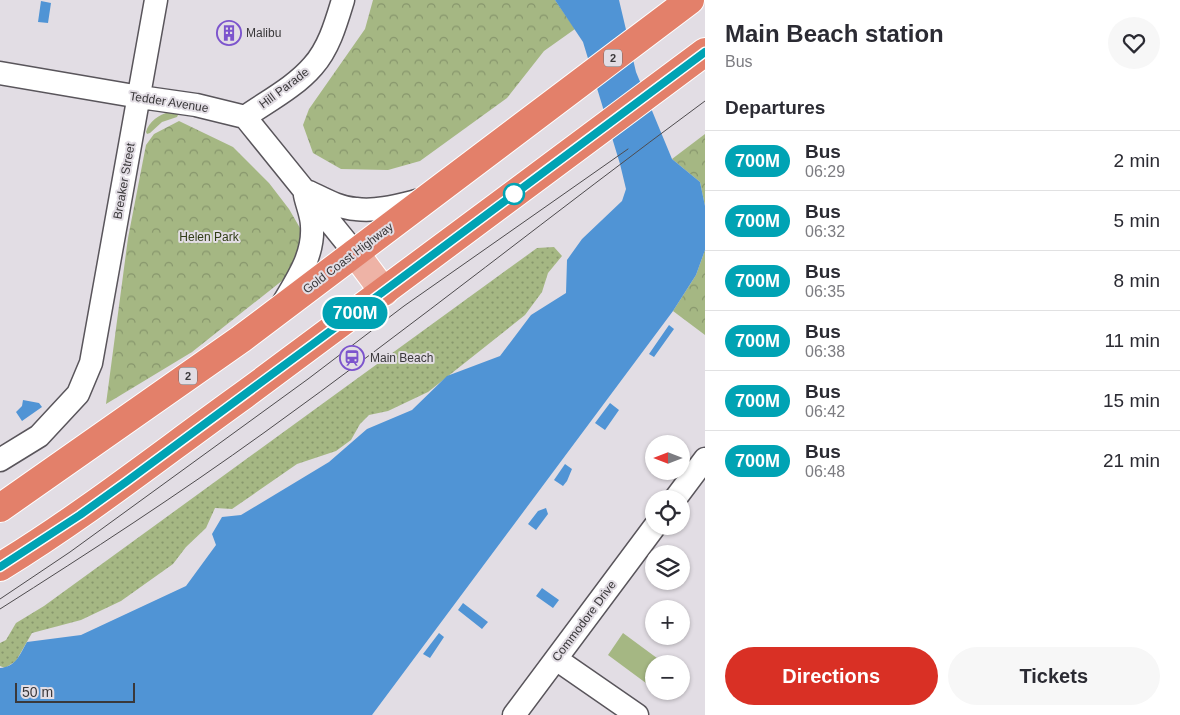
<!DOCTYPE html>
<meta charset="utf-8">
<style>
body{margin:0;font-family:Helvetica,sans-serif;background:#f7f7f7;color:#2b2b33;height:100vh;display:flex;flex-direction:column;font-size:19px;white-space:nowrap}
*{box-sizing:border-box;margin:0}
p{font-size:16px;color:#7c7c81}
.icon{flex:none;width:28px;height:28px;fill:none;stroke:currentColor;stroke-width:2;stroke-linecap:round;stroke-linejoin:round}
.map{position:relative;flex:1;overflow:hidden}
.sheet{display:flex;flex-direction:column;background:#fff;width:475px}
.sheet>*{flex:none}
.badge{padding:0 10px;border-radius:16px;font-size:18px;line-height:32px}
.needle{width:32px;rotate:270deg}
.buttons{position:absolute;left:645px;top:435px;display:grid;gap:10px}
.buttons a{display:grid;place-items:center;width:45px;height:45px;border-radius:50%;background:#fff;box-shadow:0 1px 4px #0004;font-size:25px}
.scale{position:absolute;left:15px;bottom:12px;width:120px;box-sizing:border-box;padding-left:5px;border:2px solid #3a383a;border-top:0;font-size:14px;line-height:18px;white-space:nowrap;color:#3a383a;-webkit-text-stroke:4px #e2dde4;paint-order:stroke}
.map>.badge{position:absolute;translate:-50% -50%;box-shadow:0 0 0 2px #fff}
h2{padding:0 20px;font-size:19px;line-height:45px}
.round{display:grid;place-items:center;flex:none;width:52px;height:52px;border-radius:26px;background:#f7f7f7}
.head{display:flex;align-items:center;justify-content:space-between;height:85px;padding:0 20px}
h1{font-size:24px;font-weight:700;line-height:38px}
.primary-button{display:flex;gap:10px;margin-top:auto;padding:10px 20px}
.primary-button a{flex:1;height:58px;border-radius:30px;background:#d93025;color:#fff;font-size:20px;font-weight:700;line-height:58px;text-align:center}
.primary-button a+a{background:#f7f7f7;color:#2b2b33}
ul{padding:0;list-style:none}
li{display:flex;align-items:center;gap:15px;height:60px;padding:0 20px;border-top:1px solid #e1e1e2}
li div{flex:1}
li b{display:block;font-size:19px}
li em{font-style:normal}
li .badge{min-width:55px;font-weight:700;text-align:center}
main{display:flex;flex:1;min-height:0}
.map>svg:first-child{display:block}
.grass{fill:url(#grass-dots)}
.park{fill:url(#park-crowns)}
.garden{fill:#a5b783}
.water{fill:#5094d5}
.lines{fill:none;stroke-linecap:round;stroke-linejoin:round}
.minor-casing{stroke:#59555b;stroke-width:25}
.major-casing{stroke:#fff;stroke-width:30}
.highway-casing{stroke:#fff;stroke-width:30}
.minor{stroke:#fff;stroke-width:22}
.major{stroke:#eeb3a6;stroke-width:28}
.highway{stroke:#e3806a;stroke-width:28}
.tram{stroke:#4e4b4e;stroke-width:1}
.line-casing{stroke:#fff;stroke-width:11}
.line{stroke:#00a3b4;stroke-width:8}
.stop-dot{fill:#fff;stroke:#00a3b4;stroke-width:2.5}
.labels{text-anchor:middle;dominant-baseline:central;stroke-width:4;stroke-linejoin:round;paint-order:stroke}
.shield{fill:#e2dde4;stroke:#6c6a6d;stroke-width:1}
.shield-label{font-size:11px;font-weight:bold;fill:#3a383a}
.poi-label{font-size:12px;fill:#3a383a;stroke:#e2dde4;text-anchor:start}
.street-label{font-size:12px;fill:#3a383a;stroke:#e2dde4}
.park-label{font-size:12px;fill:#313d17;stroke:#e2dde4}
</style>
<main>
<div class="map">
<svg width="705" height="715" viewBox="0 0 705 715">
<defs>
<pattern id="grass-dots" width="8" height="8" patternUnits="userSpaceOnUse" patternTransform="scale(1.25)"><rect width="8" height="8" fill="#a5b783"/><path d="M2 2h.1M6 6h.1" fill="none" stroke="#87966c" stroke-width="1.8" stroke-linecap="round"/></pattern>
<pattern id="park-crowns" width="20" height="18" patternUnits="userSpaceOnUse" patternTransform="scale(1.25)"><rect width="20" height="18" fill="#a5b783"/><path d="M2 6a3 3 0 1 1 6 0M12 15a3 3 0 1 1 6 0" fill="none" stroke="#87966c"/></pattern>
</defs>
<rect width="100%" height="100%" fill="#e2dde4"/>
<path class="grass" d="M554,247l8,9 -14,17 -6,19 -17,23 -97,77 -40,19 -19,4 -9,9 -9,16 -15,11 -39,13 -65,45 -17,-1 -9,20 -20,19 -13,17 -52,37 -40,19 -49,13 -16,28 -11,7 -5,-2v-23l6,-3 10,-17 28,-17 493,-358z"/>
<path class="park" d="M373,0h182l20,29 -31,22 -37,47 -87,63 -32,9 -47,-1 -28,-16 -10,-28 6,-16 56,-80z
M179,121l54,26 36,36 20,26 11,19v28l-17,24 -91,72 -86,52 22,-166 18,-93 8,-11z
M705,134v72l-5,-24 -28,-23z
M705,250v85l-32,-24 23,-36z"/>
<path class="garden" d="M169,112h9v3l-1,2 -15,5 -12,11 -3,1 -1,-2c3,-11 13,-17 23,-20z
M623,633l42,31h-11v25l-46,-34z"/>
<path class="water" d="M555,0h64l17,72 36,87 28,23 5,24v44l-9,25 -23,36 -301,404h-372v-47c16,-1 20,-14 27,-26l54,-7 105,-49 30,-41 -4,-11 10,-17 19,-2 88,-53 38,-33 45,-19 35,-34 53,-20 31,-41 35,-22 1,-33 15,-21 40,-38 4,-12 -6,-25 -37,-122z
M41,1l10,2 -3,20 -10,-1z
M669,325l5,4 -20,28 -5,-3z
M23,400l16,3 3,4 -20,14 -6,-9 6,-6z
M610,403l9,7 -14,20 -10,-7z
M565,464l7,5 -5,12 -4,5 -9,-6z
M546,508l2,6 -12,16 -8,-6 10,-13z
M542,588l17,12 -6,8 -17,-12z
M463,603l25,19 -6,7 -24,-19z
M439,633l5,4 -14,21 -7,-4z"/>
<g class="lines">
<defs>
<path id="minor" d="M0,73l140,24 56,8 49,12 110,136
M245,117c23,-16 50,-30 68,-51 16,-18 23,-43 30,-66
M309,192c15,7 30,16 47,17 23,3 47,-5 69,-10
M282,305c14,-24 32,-49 30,-79 0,-10 -5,-21 -7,-31
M0,460l39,-24 39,-42 13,-31 65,-363
M675,499l30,-40
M556,659l81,56
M514,715l141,-189"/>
<path id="major" d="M355,253l29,39"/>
<path id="highway" d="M0,508l241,-169 449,-339
M0,567c85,-52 163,-114 244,-172 154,-113 307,-229 461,-343"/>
</defs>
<use href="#minor" class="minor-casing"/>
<use href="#major" class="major-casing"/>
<use href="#highway" class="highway-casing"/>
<use href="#minor" class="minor"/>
<use href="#major" class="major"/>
<use href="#highway" class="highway"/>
<path class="tram" d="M0,599l70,-47 238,-173 96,-73 224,-157
M0,609c90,-57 179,-115 265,-177 149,-107 292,-222 440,-331"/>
</g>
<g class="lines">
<defs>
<path id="line" d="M0,567l80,-52 46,-33c194,-142 386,-287 579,-430"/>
</defs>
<use href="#line" class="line-casing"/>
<use href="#line" class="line"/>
</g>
<defs>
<symbol id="building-ring" viewBox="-11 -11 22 22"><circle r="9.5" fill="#e2dde4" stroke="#7c54cd" stroke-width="1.5"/><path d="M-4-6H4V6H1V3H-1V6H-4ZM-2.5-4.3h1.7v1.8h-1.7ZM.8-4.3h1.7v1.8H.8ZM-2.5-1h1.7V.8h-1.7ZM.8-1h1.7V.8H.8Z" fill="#7c54cd"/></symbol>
<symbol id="station-ring" viewBox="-11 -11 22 22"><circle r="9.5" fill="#e2dde4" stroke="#7c54cd" stroke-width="1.5"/><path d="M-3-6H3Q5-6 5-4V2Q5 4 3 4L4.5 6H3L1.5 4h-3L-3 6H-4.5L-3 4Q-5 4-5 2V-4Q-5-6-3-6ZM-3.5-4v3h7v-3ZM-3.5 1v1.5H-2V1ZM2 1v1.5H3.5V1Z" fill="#7c54cd"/></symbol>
</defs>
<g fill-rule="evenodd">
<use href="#building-ring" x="215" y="19" width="28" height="28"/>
<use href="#station-ring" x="338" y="344" width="28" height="28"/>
</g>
<circle class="stop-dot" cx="514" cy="194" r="10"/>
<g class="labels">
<g class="shield">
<rect x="604" y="49.5" width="18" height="17" rx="4"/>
<rect x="179" y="367.5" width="18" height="17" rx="4"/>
</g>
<g class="shield-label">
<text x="613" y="58">2</text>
<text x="188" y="376">2</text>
</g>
<g class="poi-label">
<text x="246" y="33">Malibu</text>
<text x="370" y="358">Main Beach</text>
</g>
<g class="street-label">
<text transform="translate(284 88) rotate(-37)">Hill Parade</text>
<text transform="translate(169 102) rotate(9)">Tedder Avenue</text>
<text transform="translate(124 181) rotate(-80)">Breaker Street</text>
<text transform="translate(348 258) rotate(-37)">Gold Coast Highway</text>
<text transform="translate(584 621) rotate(-53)">Commodore Drive</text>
</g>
<g class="park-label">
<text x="209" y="237">Helen Park</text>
</g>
</g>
</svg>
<div class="buttons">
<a><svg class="needle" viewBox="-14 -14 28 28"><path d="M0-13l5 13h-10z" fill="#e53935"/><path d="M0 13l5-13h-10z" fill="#7c7c81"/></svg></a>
<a><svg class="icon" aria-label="locate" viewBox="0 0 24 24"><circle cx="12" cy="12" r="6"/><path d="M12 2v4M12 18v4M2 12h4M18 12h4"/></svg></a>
<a><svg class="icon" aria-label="layers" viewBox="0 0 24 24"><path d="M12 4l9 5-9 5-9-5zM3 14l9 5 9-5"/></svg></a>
<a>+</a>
<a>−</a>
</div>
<div class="scale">50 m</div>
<b class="badge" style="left:355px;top:313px;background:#00a3b4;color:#fff">700M</b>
</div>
<section class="sheet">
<div class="head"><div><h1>Main Beach station</h1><p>Bus</p></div><a class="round"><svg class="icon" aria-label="heart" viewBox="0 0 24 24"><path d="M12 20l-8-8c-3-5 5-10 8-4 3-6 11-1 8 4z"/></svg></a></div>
<h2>Departures</h2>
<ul>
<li><span class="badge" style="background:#00a3b4;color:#fff">700M</span><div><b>Bus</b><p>06:29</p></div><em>2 min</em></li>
<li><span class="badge" style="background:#00a3b4;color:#fff">700M</span><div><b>Bus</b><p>06:32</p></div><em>5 min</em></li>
<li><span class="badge" style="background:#00a3b4;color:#fff">700M</span><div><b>Bus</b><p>06:35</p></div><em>8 min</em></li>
<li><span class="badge" style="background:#00a3b4;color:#fff">700M</span><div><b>Bus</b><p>06:38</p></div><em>11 min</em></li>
<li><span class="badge" style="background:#00a3b4;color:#fff">700M</span><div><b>Bus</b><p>06:42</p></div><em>15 min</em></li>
<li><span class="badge" style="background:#00a3b4;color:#fff">700M</span><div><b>Bus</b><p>06:48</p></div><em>21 min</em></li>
</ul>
<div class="primary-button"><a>Directions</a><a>Tickets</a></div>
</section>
</main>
